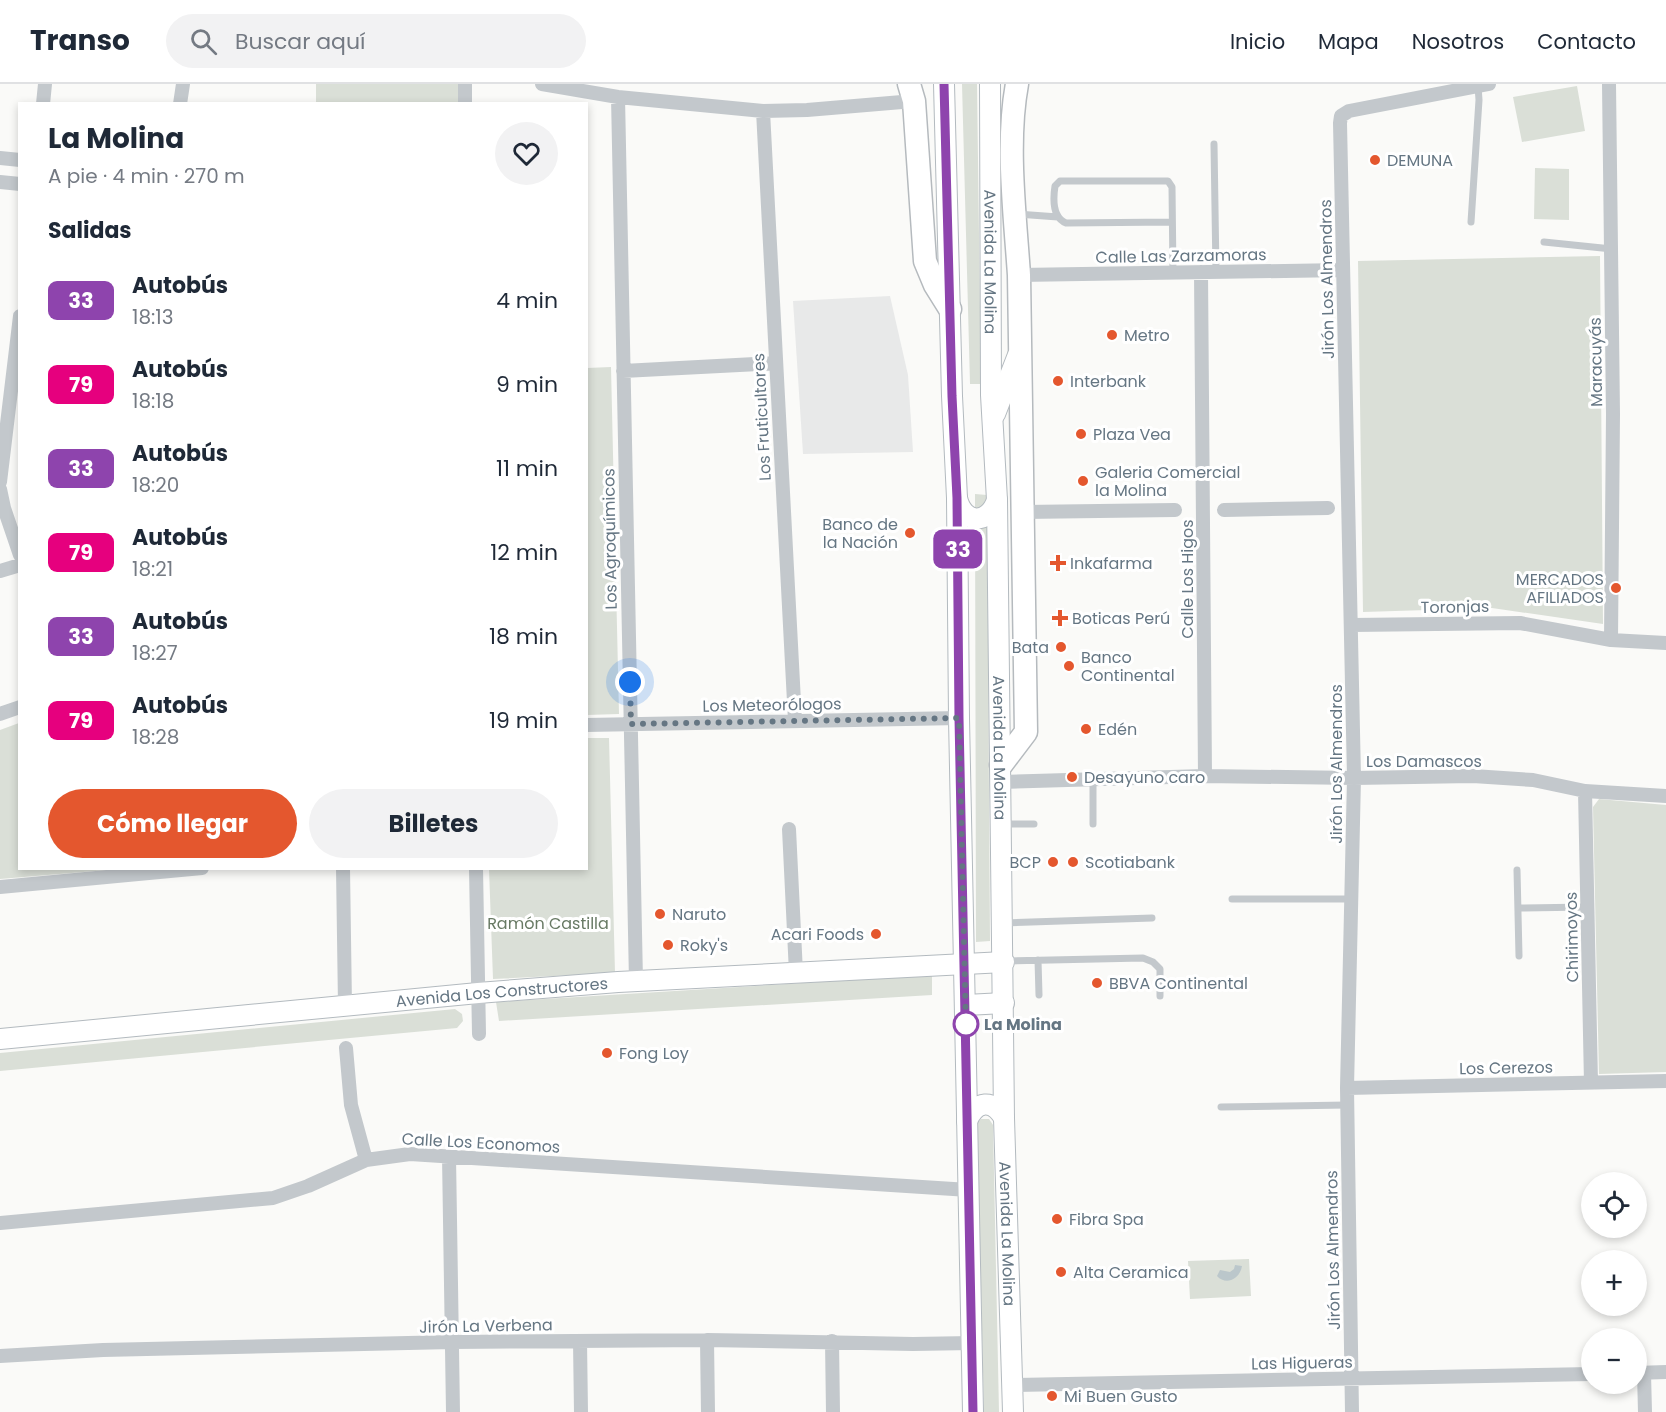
<!DOCTYPE html>
<html lang="es">
<meta charset="utf-8">
<style>
body{margin:0;font-family:Poppins,sans-serif;background:#f2f2f3;color:#1f2937;height:100vh;display:flex;flex-direction:column;font-size:22px;white-space:nowrap}
*{box-sizing:border-box;margin:0}
p{font-size:20px;color:#747a83}
.icon{flex:none;width:33px;height:33px;fill:none;stroke:currentColor;stroke-width:2;stroke-linecap:round;stroke-linejoin:round}
.map{position:relative;flex:1;overflow:hidden}
.drawer{position:absolute;left:18px;top:18px;width:570px;height:768px;display:flex;flex-direction:column;background:#fff;border-radius:0px;box-shadow:0 3px 9px #0003}
.drawer>*{flex:none}
.badge{padding:0 12px;border-radius:9px;font-size:21px;line-height:39px}
.buttons{position:absolute;left:1581px;top:1088px;display:grid;gap:12px}
.buttons a{display:grid;place-items:center;width:66px;height:66px;border-radius:50%;background:#fff;box-shadow:0 3px 9px #0003;font-size:30px}
.you{position:absolute;width:30px;height:30px;margin:-15px;border:4px solid #fff;border-radius:50%;background:#1a73e8;box-shadow:0 0 0 9px #1a73e833}
.map>.badge{position:absolute;translate:-50% -50%;box-shadow:0 0 0 3px #fff}
h2{padding:0 30px;font-size:22px;line-height:54px}
.round{display:grid;place-items:center;flex:none;width:63px;height:63px;border-radius:32px;background:#f2f2f3}
.overview{display:flex;align-items:center;justify-content:space-between;height:102px;padding:0 30px}
h1{font-size:28px;font-weight:700;line-height:45px}
.action{display:flex;gap:12px;margin-top:auto;padding:12px 30px}
.action a{flex:1;height:69px;border-radius:36px;background:#e4572e;color:#fff;font-size:24px;font-weight:700;line-height:69px;text-align:center}
.action a+a{background:#f2f2f3;color:#1f2937}
ul{padding:0;list-style:none}
li{display:flex;align-items:center;gap:18px;height:84px;padding:0 30px}
li div{flex:1}
li b{display:block;font-size:22px}
li em{font-style:normal}
li .badge{min-width:66px;font-weight:700;text-align:center}
header{display:flex;align-items:center;gap:36px;box-sizing:border-box;height:84px;padding:0 30px;background:#fff;border-bottom:2px solid #e0e1e3}
header strong{font-size:28px}
nav{display:flex;gap:33px;margin-inline-start:auto;font-size:21px}
.search{width:420px;height:54px;background:#f2f2f3;display:flex;align-items:center;gap:15px;box-sizing:border-box;padding:0 21px;border-radius:33px;color:#747a83;font-size:22px}
.map>svg:first-child{display:block}
.built{fill:#e8e9e9}
.green{fill:#dadfd7}
.water{fill:#bbc7cb}
.lines{fill:none;stroke-linecap:round;stroke-linejoin:round}
.secondary-casing{stroke:#b3babf;stroke-width:22}
.primary-casing{stroke:#b5babe;stroke-width:25}
.lane{stroke:#c3c8cc;stroke-width:7}
.street{stroke:#c3c8cc;stroke-width:14}
.secondary{stroke:#fff;stroke-width:20}
.primary{stroke:#fff;stroke-width:22}
.line-casing{stroke:#fff;stroke-width:14}
.line{stroke:#8e44ad;stroke-width:9}
.walk{stroke:#657683;stroke-width:6;stroke-dasharray:0 10.8}
.poi-dot{fill:#e4572e;stroke:#fff;stroke-width:2}
.stop-dot{fill:#fff;stroke:#8e44ad;stroke-width:3}
.labels{text-anchor:middle;dominant-baseline:central;stroke-width:6;stroke-linejoin:round;paint-order:stroke}
.poi-label{font-size:16px;fill:#657683;stroke:#fff;text-anchor:start}
.street-label{font-size:16px;fill:#657683;stroke:#fff}
.park-label{font-size:16px;fill:#687a64;stroke:#fff}
.stop-label{font-size:16px;font-weight:bold;fill:#657683;stroke:#fff;text-anchor:start}
</style>
<header>
<strong>Transo</strong>
<div class="search"><svg class="icon" aria-label="search" viewBox="0 0 24 24"><circle cx="10" cy="10" r="6"/><path d="M15 15l6 6"/></svg>Buscar aquí</div>
<nav><a>Inicio</a><a>Mapa</a><a>Nosotros</a><a>Contacto</a></nav>
</header>
<div class="map">
<svg width="1666" height="1328" viewBox="0 0 1666 1328">
<rect width="100%" height="100%" fill="#fafaf8"/>
<path class="built" d="M890,212l18,79 5,77 -110,2 -10,-153z"/>
<path class="green" d="M316,0h142l1,19h-143z
M962,0h15l4,300h-11z
M1577,2l8,45 -63,11 -9,-45z
M1535,84l34,1v51l-35,-1z
M1600,172l3,368 -111,-16 -129,4 -5,-351z
M611,283l8,347 -32,1v-347z
M975,410l12,1 3,446 -14,1z
M19,639l1,145 99,1 -119,10v-149z
M587,654h22l6,235 -122,6 -4,-110 97,-1z
M1599,715l67,6v267l-67,2 -6,-267z
M932,891v20l-433,26 -3,-19z
M455,925l7,5 1,7 -6,7 -457,43v-18z
M981,1035h8l4,6 6,287h-15l-7,-289z
M1249,1175l2,37 -61,3 -2,-38z"/>
<path class="water" d="M1235,1181l7,1c-2,13 -16,20 -25,10l3,-6 10,2 4,-3z"/>
<g class="lines">
<defs>
<g id="secondary">
<path d="M944,0l8,312 5,102 2,220 14,694"/>
<path id="s1" d="M990,0l1,311 6,105 7,618 9,294"/>
<path d="M995,330l23,-59"/>
<path d="M957,414c6,26 31,28 40,2"/>
<path d="M966,921l38,-2"/>
<path id="s2" d="M0,955l478,-46 140,-11 386,-20"/>
<path d="M967,1037c9,-21 26,-22 37,-3"/>
</g>
<path id="primary" d="M909,0l5,17 11,160 10,24 15,24
M1001,681l25,-33 -7,-457c-4,-60 -13,-132 -2,-191"/>
</defs>
<use href="#secondary" class="secondary-casing"/>
<use href="#primary" class="primary-casing"/>
<path class="lane" d="M1214,60l2,128
M1017,130l41,3
M1172,138l-106,1c-14,-6 -13,-24 -11,-37l5,-5h108l4,6 1,86
M1471,138l8,-122 -1,-14
M1544,158l68,7
M1002,740h32
M1093,740v-44
M1517,786l2,86
M1232,815h120
M1518,824l69,-1
M1003,839l149,-5
M1038,876l1,35
M1006,877l137,-3 10,4 7,7v27
M1221,1023l126,-2"/>
<path class="street" d="M465,0v20
M542,0l76,13 145,14 44,-1 107,-9
M1609,0l4,330 -2,226
M618,13l18,884
M43,20l2,-20
M180,20l3,-20
M763,27l32,610
M0,74l20,2
M0,98l20,2
M1201,188l4,504
M1019,191l324,-5
M623,287l153,-8
M0,398l20,-166
M0,405l4,19 16,47
M1224,426l104,-2
M1023,428l152,-2
M0,487l20,-6
M1352,541l168,-2 91,17 55,3
M0,630l20,-7
M586,641l373,-7
M1001,698l204,-6 149,2 119,-2 60,4 52,11 81,5
M1585,707l6,292
M789,745l7,144
M343,784l2,138
M476,784l3,166
M0,803l202,-19
M346,964l5,57 15,55
M1347,1004l319,-7
M449,1072l4,256
M0,1139l273,-25 35,-12 58,-26 44,-6 559,36
M707,1256l1,72
M580,1257l1,71
M832,1257l1,71
M0,1272l103,-6 349,-8 255,-2 206,4 59,-1
M1636,1289l30,-1
M1644,1289l1,39
M1012,1301l580,-11
M1352,1328l-5,-324 7,-310 -14,-655 1,-7 8,-5 140,-27"/>
<use href="#secondary" class="secondary"/>
<use href="#primary" class="primary"/>
</g>
<g class="lines">
<defs>
<path id="line" d="M944,0l8,312 5,102 2,220 14,694"/>
</defs>
<use href="#line" class="line-casing"/>
<use href="#line" class="line"/>
<path class="walk" d="M630,598l1,42 328,-6 7,310v-4"/>
</g>
<g class="poi-dot">
<circle cx="1375" cy="76" r="6"/>
<circle cx="1112" cy="251" r="6"/>
<circle cx="1058" cy="297" r="6"/>
<circle cx="1081" cy="350" r="6"/>
<circle cx="1083" cy="397" r="6"/>
<circle cx="910" cy="449" r="6"/>
<path d="M1055 470h6v6h6v6h-6v6h-6v-6h-6v-6h6z"/>
<circle cx="1616" cy="504" r="6"/>
<path d="M1057 525h6v6h6v6h-6v6h-6v-6h-6v-6h6z"/>
<circle cx="1061" cy="563" r="6"/>
<circle cx="1069" cy="582" r="6"/>
<circle cx="1086" cy="645" r="6"/>
<circle cx="1072" cy="693" r="6"/>
<circle cx="1053" cy="778" r="6"/>
<circle cx="1073" cy="778" r="6"/>
<circle cx="660" cy="830" r="6"/>
<circle cx="876" cy="850" r="6"/>
<circle cx="668" cy="861" r="6"/>
<circle cx="1097" cy="899" r="6"/>
<circle cx="607" cy="969" r="6"/>
<circle cx="1057" cy="1135" r="6"/>
<circle cx="1061" cy="1188" r="6"/>
<circle cx="1052" cy="1312" r="6"/>
</g>
<circle class="stop-dot" cx="966" cy="940" r="12"/>
<g class="labels">
<g class="poi-label">
<text x="1387" y="76">DEMUNA</text>
<text x="1124" y="251">Metro</text>
<text x="1070" y="297">Interbank</text>
<text x="1093" y="350">Plaza Vea</text>
<text x="1095" y="388">Galeria Comercial<tspan x="1095" dy="18">la Molina</tspan></text>
<text x="898" y="440" text-anchor="end">Banco de<tspan x="898" dy="18">la Nación</tspan></text>
<text x="1070" y="479">Inkafarma</text>
<text x="1604" y="495" text-anchor="end">MERCADOS<tspan x="1604" dy="18">AFILIADOS</tspan></text>
<text x="1072" y="534">Boticas Perú</text>
<text x="1049" y="563" text-anchor="end">Bata</text>
<text x="1081" y="573">Banco<tspan x="1081" dy="18">Continental</tspan></text>
<text x="1098" y="645">Edén</text>
<text x="1084" y="693">Desayuno caro</text>
<text x="1041" y="778" text-anchor="end">BCP</text>
<text x="1085" y="778">Scotiabank</text>
<text x="672" y="830">Naruto</text>
<text x="864" y="850" text-anchor="end">Acari Foods</text>
<text x="680" y="861">Roky's</text>
<text x="1109" y="899">BBVA Continental</text>
<text x="619" y="969">Fong Loy</text>
<text x="1069" y="1135">Fibra Spa</text>
<text x="1073" y="1188">Alta Ceramica</text>
<text x="1064" y="1312">Mi Buen Gusto</text>
</g>
<g class="street-label">
<text transform="translate(1181 172) rotate(-1)">Calle Las Zarzamoras</text>
<text stroke="none"><textPath href="#s1" startOffset="178">Avenida La Molina</textPath></text>
<text transform="translate(1327 195) rotate(-91)">Jirón Los Almendros</text>
<text transform="translate(1596 278) rotate(-91)">Maracuyás</text>
<text transform="translate(762 333) rotate(-93)">Los Fruticultores</text>
<text transform="translate(610 455) rotate(-91)">Los Agroquímicos</text>
<text transform="translate(1187 495) rotate(-90)">Calle Los Higos</text>
<text transform="translate(1455 523) rotate(-1)">Toronjas</text>
<text transform="translate(772 621) rotate(-1)">Los Meteorólogos</text>
<text stroke="none"><textPath href="#s1" startOffset="664">Avenida La Molina</textPath></text>
<text x="1424" y="677">Los Damascos</text>
<text transform="translate(1336 680) rotate(-90)">Jirón Los Almendros</text>
<text transform="translate(1572 853) rotate(-91)">Chirimoyos</text>
<text stroke="none"><textPath href="#s2" startOffset="504">Avenida Los Constructores</textPath></text>
<text transform="translate(1506 984) rotate(-1)">Los Cerezos</text>
<text transform="translate(481 1059) rotate(3)">Calle Los Economos</text>
<text stroke="none"><textPath href="#s1" startOffset="1150">Avenida La Molina</textPath></text>
<text transform="translate(1333 1166) rotate(-91)">Jirón Los Almendros</text>
<text transform="translate(486 1242) rotate(-1)">Jirón La Verbena</text>
<text transform="translate(1302 1279) rotate(-1)">Las Higueras</text>
</g>
<g class="park-label">
<text x="548" y="839">Ramón Castilla</text>
</g>
<g class="stop-label">
<text x="984" y="940">La Molina</text>
</g>
</g>
</svg>
<div class="buttons">
<a><svg class="icon" aria-label="locate" viewBox="0 0 24 24"><circle cx="12" cy="12" r="6"/><path d="M12 2v4M12 18v4M2 12h4M18 12h4"/></svg></a>
<a>+</a>
<a>−</a>
</div>
<div class="you" style="left:630px;top:598px"></div>
<b class="badge" style="left:958px;top:465px;background:#8e44ad;color:#fff">33</b>
<section class="drawer">
<div class="overview"><div><h1>La Molina</h1><p>A pie · 4 min · 270 m</p></div><a class="round"><svg class="icon" aria-label="heart" viewBox="0 0 24 24"><path d="M12 20l-8-8c-3-5 5-10 8-4 3-6 11-1 8 4z"/></svg></a></div>
<h2>Salidas</h2>
<ul>
<li><span class="badge" style="background:#8e44ad;color:#fff">33</span><div><b>Autobús</b><p>18:13</p></div><em>4 min</em></li>
<li><span class="badge" style="background:#e6007e;color:#fff">79</span><div><b>Autobús</b><p>18:18</p></div><em>9 min</em></li>
<li><span class="badge" style="background:#8e44ad;color:#fff">33</span><div><b>Autobús</b><p>18:20</p></div><em>11 min</em></li>
<li><span class="badge" style="background:#e6007e;color:#fff">79</span><div><b>Autobús</b><p>18:21</p></div><em>12 min</em></li>
<li><span class="badge" style="background:#8e44ad;color:#fff">33</span><div><b>Autobús</b><p>18:27</p></div><em>18 min</em></li>
<li><span class="badge" style="background:#e6007e;color:#fff">79</span><div><b>Autobús</b><p>18:28</p></div><em>19 min</em></li>
</ul>
<div class="action"><a>Cómo llegar</a><a>Billetes</a></div>
</section>
</div>
